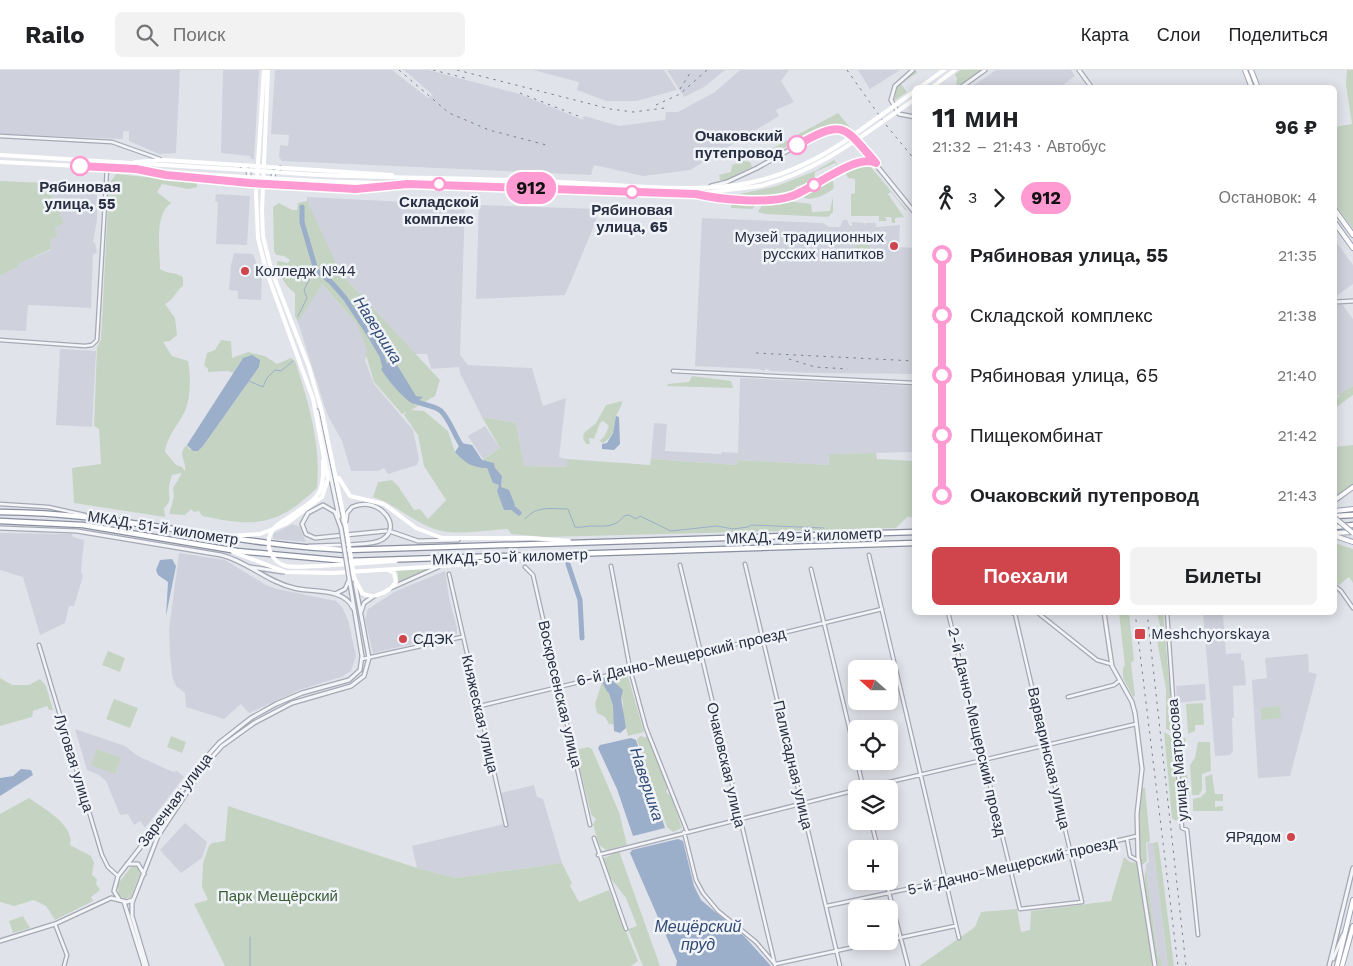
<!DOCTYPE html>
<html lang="ru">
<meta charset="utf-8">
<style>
body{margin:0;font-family:"Work Sans",sans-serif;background:#f2f2f2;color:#202124;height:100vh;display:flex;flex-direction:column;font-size:19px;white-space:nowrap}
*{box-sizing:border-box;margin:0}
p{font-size:16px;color:#757577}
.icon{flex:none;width:28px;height:28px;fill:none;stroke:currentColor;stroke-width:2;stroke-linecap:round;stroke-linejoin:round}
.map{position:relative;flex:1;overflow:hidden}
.panel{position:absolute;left:912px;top:15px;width:425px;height:530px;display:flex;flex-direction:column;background:#fff;border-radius:8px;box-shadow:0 2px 12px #0003}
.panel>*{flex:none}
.badge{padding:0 10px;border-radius:16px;font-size:18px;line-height:32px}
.needle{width:32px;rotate:291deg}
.controls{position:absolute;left:848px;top:590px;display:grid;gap:10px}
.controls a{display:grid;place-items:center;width:50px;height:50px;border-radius:8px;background:#fff;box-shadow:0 2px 12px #0003;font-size:25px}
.map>.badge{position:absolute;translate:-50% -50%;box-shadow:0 0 0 2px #fff}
.legs{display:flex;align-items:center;gap:8px;height:55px;padding:0 20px;font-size:16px}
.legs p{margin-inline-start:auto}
.overview{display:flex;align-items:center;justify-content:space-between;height:85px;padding:0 20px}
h1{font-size:28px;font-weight:700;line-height:38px}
.primary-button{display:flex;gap:10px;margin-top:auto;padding:10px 20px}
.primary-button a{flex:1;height:58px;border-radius:8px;background:#d0444c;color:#fff;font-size:20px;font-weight:700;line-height:58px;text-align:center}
.primary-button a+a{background:#f2f2f2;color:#202124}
ul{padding:0 20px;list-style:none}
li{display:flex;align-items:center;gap:18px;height:60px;font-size:19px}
li i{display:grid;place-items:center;width:8px;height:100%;margin:0 6px;background:currentColor}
li i::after{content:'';width:12px;height:12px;margin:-6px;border:4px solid;border-radius:50%;background:#fff}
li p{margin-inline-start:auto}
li:first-child i{background:linear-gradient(#0000 50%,currentColor 0)}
li:last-child i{background:linear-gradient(currentColor 50%,#0000 0)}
header{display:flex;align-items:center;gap:30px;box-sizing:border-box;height:70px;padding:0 25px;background:#fff;border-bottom:1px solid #e0e0e0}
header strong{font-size:24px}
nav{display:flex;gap:28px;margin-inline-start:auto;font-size:18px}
.search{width:350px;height:45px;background:#f2f2f2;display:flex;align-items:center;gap:12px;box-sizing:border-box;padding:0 18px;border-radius:8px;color:#757577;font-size:19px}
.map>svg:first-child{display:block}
.built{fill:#cfd2dc}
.green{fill:#c5d4c2}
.water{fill:#9baeca}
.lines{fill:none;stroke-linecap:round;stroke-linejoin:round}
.stream{stroke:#9baeca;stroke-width:1}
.river{stroke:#9baeca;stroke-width:5}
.minor-casing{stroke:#a6a9b4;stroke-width:5}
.tertiary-casing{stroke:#a6a9b4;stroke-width:5.5}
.primary-casing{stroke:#a0a6b6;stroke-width:6}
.trunk-casing{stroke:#888fa1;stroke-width:7}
.minor{stroke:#f4f5f8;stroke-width:2.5}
.tertiary{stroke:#f4f5f8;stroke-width:3}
.secondary{stroke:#fff;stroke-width:4}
.primary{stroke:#fff;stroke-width:4}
.trunk{stroke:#fff;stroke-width:4.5}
.rail{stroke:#7a8193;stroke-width:1;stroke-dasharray:2.5 5;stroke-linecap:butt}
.tertiary-bridge-casing{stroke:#a6a9b4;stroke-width:5.5;stroke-linecap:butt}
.primary-bridge-casing{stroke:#a0a6b6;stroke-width:6;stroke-linecap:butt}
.tertiary-bridge{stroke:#f4f5f8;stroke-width:3}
.secondary-bridge{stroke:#fff;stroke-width:4}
.primary-bridge{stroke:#fff;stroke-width:4}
.line-1-casing{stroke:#fff;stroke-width:11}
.line-1{stroke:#ff9ad2;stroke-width:8}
.stop-1-dot{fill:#fff;stroke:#ff9ad2;stroke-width:2.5}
.poi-dot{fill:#d0444c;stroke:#f0f3f7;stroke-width:2}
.labels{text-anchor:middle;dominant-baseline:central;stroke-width:5;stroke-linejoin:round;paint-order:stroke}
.stop-label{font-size:15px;font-weight:bold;fill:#292f42;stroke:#f0f3f7}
.poi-label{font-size:15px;fill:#292f42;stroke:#f0f3f7;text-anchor:start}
.street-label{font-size:15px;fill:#292f42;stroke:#f0f3f7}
.park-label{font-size:15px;fill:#3a5d36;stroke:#f0f3f7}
.water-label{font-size:16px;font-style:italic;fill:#324a76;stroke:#f0f3f7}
</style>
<header>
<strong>Railo</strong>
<div class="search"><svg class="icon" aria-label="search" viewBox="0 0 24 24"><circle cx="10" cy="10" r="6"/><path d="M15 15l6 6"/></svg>Поиск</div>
<nav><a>Карта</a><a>Слои</a><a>Поделиться</a></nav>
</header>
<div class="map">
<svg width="1353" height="896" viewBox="0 0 1353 896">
<rect width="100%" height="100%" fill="#e1e3ea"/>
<path class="built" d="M0,0h180l-4,83 -17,1 -30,-13v-10h-6v8l-123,-5z
M223,0h36l-5,89h-3l-1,-3 -29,-3z
M275,0h117l36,28 5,-3 -29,-25h24l92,24 63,26 1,-4 35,10 46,-6 1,-8h12l37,-20 25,-22h49l-8,11 13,21 -18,8 3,6 -89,54 -47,6 -49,-11 -3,10 -309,-14 -3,-4 1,-12 8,1 1,-11 -18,-1z
M533,0h131l13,20 -41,11h-30l-29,-11 2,-8z
M667,0h58l-21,17 -20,10z
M858,0h42l-30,19z
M996,0h75l4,6 -15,11h-89z
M50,121l47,3v26l-4,22 2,1 2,10 -4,1 -2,54 -63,-3 -2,26 -26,-1v-54l18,-10v-2l33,-14 -1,-11 5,-11 8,-5z
M216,124l34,2 -3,49 -31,-1 2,-42 -3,-1z
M307,127l158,8 -5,150 8,10 64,3 11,38 23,-8 -7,59 8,2v8l-43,-1 -8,-43 -34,-6 -22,-44 -1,-6 -28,2 -4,-15h-12l-74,-80 -34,-67z
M479,135l119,4 -2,12 -31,74 -89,4z
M702,148l121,5 6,4h11l3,-7h4l3,6h2v-4l12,1v4l1,-4h11v4l24,-2 -1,22 16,1v126l-100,-1 -45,-2 -4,-3 -2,3 -5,-2 -64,-3z
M1335,170l18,25v19l-18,13z
M234,183l19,1 9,23 -1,23 -23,-1v-8l-9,-1 2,-25z
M321,213l36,41 12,26 -4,10 9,24 39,46 6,29 -2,6 -29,9 -4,-6 -6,3h-27l-9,-30 -15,-27 -29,-92z
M1342,234l11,15v67l-10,8 -2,-2 -6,8v-95z
M60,279l36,2 -4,76 -36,-2z
M740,308l175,8v66l-85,2 -1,11 -91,-5 -1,5 -86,-6 3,-36 13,1 -2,27 56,3 1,-2 16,1z
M485,356l15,22 -17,11 -15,-23z
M292,454l8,3 6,15 -33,-3v-5z
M0,463l72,1 1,3 11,3 -3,31 2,5 -9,30h-5l-4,17 -25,12 -17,-58 -23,-7z
M179,483l46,7 41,25 11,4 59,12 6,6 6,13 8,36 -5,15 -10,6 -39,12 -53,24 -8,-9 -17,15 -38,-12 -1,-14 -9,-7 -4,-10 -2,-21 -1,-25z
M445,501l4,27 8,30v6l-84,19 -8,-33 3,-11 28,-18z
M1203,543h34l-14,2 3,39 15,-1v7l3,1 2,24 -13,1 1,32h-2l1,33 -3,4 -15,1z
M1308,584l1,18 8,2 -27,102 -32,2 -6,-98 15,-2 -2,-20z
M1205,614l1,16 -29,3 -1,-17z
M75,659l50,17 13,10 35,16 4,-1 7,6 -39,51 -5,-7 -6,4 -6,-11 -8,1 -14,-34 -7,-6 -12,-5z
M534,715l3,12 6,2 19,64 -106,15 -39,-10 -5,-22 92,-22 1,3h2l-6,-34z
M185,753l22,19 -5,16 -21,15 -21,-23z
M1147,773h6l15,123h-6l-1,-8h-3l-12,-90v-4l3,-2z"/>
<path class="green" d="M961,0h21l-26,17 1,-8 -2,-5z
M1347,0h6v159l-18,-25v-77l17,-3 -6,-39z
M915,1l3,1 -17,12 6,8 -13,9 3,-14z
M838,43l14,17c-25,-15 -54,9 -75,23l-4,-5z
M834,90l5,6 -4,-3 -20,9 -1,10 -9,5 -4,-2 -5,2 -3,6 -28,4 -34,-1 46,-10 38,-15z
M744,91l6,1 2,5 -26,13h-6l-1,-5 12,-3 1,-7z
M862,95l8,1 37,44 -1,1 -15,-19 -3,2 16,23 -9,1v5h-3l-1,-6h-6l2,4h-8v-5h-28v-22l4,-1v-14l-7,-1 -3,-6z
M116,104l81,8v5l-9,2 -26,-5 -5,8 14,11c-17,12 -11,46 -11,66 8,5 15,3 23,8v9c-8,6 -9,14 -18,18l10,14 2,17 -7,6 -7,1 9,14 16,5c3,15 3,38 -4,52 -7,14 -17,23 -19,39l11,13 6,2 3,4c2,-11 -9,-17 2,-26l2,4 9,2 5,-5 56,-79 -16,-9 -10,15 -5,-2 -20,1v-3l-4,-4 3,-12 8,-3 6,-10 10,1 1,17 16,-6 17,4 12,8 14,-6 4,3c14,43 26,82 22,127 -41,39 -62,39 -115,28l-3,-5 -5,1 -3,-3 -6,6 -16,-1 5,-17 -1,-9 9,-15 -10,2c-1,4 -3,9 -3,13 -1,10 4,12 -5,20l1,9 -91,-14 -2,-35 29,-4 -2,-35 -5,-3 3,-79 4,-7 8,-156z
M0,111l46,2 18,40 -9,5 2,9 -7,2 1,10 -33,15 1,2 -19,10z
M833,111l1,7c-6,6 -21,13 -30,10l1,-4 22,-12z
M833,126v16l-5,5 -63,-3 -7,-2 5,-9 24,-2 24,3 1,8 18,-1z
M307,131l34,73 99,106 -5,16 -24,14 13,1 24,20 7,21 12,8 20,8 6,15 6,2 -1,6 3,-4 1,-11 -20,-16 18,-12 -18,-31 34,6 8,43 43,1v-8l83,6 1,-6 86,6 1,-5 91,5v-11l47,-1 1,6 38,2v56h-8l-11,11 -351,9 -34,-3 -3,-5c-19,1 -48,6 -66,2 -25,-5 -44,-26 -69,-34l5,-15 14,-2 6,6 16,24 6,-1 8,10 18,-19 -22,-34 -6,-31 -14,-20 2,-3 -4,2 -28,-32 -8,-27 1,-5 -10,-26 -35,-40 -24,38 -3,-6v-23c-9,-6 -18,-20 -18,-32l11,2 2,-3 -6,-4 -8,-1 -2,-4 -1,-44 6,-4 13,7h5l1,-7z
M732,131l26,2 -6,6 -21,-1z
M853,168h16v11h-13v-4h-4z
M692,306l39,5 2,7 -66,-2 1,-2 21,-2z
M1353,316v9l-18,13v-8l5,-4 -1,-2z
M622,331c0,7 -5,10 -6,16 -3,11 -1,19 -13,26l-4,-2 5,-4 5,-11 -6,-5 -3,2 -6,16 -5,-1 1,6h-4l-3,-6 1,-5 12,-10 10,-18z
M1353,375v40l-18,16v-54z
M1335,473l18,6v34l-4,-6 -10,8 -4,-2z
M428,499l-30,14v-10l-3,-3z
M1119,543h10l5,47 -3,3 4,33 -2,1 -10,-19v-11l2,-1z
M1157,543h6l11,119 -8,-3v-40l-11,-59 6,-1z
M108,581l17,7 -5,14 -18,-7z
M627,603l17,59 -16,4 -5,-20v-15l-17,-17 7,22 2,19 -6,-1 -4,-7 -8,-4 -2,-9 8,-25z
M0,608l12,7h17l11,-6 6,7 7,24h-4l-2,-4 -14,5 -1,6 -32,9z
M114,629l24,9 -8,20 -24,-9z
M1203,633l1,22h-9v6l-7,3 -2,-30z
M1280,636l1,12 -20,2v-12z
M1164,662l10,6 5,81 -3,2 -4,-3z
M171,666l15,6 -4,11 -15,-6z
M640,666l8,2 20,48 -2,6 5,4 11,32 -9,4 -6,-5 -30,-87z
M1186,668l-1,5 -5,1 2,29h5l1,14h-5l2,30 -4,1 -5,-79z
M1198,672h12l1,29 -9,3v16l-3,5h-7l-2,-30 5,-7z
M588,677l4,2 27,63 8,33 -21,5 -7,-5 -6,-21 3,-5 -5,-5 -16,-64z
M97,679l24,9 -6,16 -24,-9z
M1212,704l3,20h8v7h-8v6l8,-1v5h-30v-12l8,-2 5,-5 -1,-15z
M1142,718h3l5,53 -4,2 1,18 -6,5 -3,-50z
M29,728c14,10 46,27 41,47l21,11 3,7 -2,12 5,4 -1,5 4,6 -9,7 2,4 -38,19 -9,-14 -12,-6 -20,6 -14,-4v-88z
M228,736l189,62 39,10 106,-15 10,20 -2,3 9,16 30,-12 29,71 -7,5h-406l-31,-62 14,-4 -6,-13 1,-24 6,-17 3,-3 13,-2z
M1158,772l2,13 14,111h-6l-15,-123z
M619,781l41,115h-17l-15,-37 9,-3 -11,-28 -18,-23 -6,-16z
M1124,787l6,5 7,1 16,103h-234l56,-39 6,-15 36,-3 4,23 9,-2 1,-19 80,-10z
M131,797h7l2,7 -9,23 -6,2 -6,-4 -2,-10z
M1146,798l12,90h3l1,8h-4c-4,-24 -18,-77 -12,-98z
M23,846l7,12 -17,5 -4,-12z"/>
<path class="water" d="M252,285l8,5 -1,7 -56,79 -5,5h-5l-6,-6 56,-87z
M389,292l8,3 19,31 7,1 -9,7c-9,-3 -28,-26 -33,-35z
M616,346l3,1 1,27 -6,6 -12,-1v-5l5,-1 6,-10z
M461,373l11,2 10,15 12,3 1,5 7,8 -1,11 8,3 6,15 -5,5h-6l-7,-19 2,-6 -6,-2 -6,-15c-14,0 -22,-5 -32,-16z
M172,489l4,7 -10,50 2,-34 -10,-7 -2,-5 4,-10z
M612,610l11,10 -2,8 5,30 -6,5 -6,-2 -1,-25 -7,-22z
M631,668l5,2 29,88 -32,8 -16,-47 -19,-41 2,-3z
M21,699l10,1 2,5 -33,21v-18l13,-2z
M678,769l5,2 11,45 7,14 43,36 27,30h-95l1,-5 -47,-108 2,-3z"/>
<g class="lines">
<path class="stream" d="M298,246l9,-18 -3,-8 8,-16 4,-4
M249,311l14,6 4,-9 8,-8 6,1 12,-10
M525,449c12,-14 26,-10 43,-10l7,18c6,1 11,-1 16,-1 13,0 24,2 33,-10l5,-1 7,4 4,-3 31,15 46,-5 16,3 15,-2 3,-2 73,3
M250,896v-29"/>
<path class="river" d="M302,137v15l14,48 15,12 14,16 27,41 10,17 3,11 4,5
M412,329c9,7 21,5 29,12 10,10 14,27 23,38
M508,434l11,9
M568,494l12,36 2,38
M604,610l5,10"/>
<defs>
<path id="minor" d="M0,66l112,6 48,17
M0,270l85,6 7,-1 5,-5 10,-172
M673,301l242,12
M0,434l48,3 37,8
M869,485l90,383
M745,494l95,402
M680,495l95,400
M611,496l19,103 16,59 41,103
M525,497l8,8 57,250
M811,499l45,187
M449,504l57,251
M1335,516l6,5 12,17
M948,542l72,297 62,-7 -67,-288 -6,-2
M1167,542l15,216 5,2 11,105
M1038,543l59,47 14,4
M39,575l63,210 6,12 10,9
M362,589l100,-22
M1068,627l46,-12 5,-4
M480,636l402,-97
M857,691l6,26
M860,719l276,-65
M871,751l7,28
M684,762l12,48 7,13 15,18 38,31 18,21
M594,768l32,91
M1127,769l3,17 9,5
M598,785l258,-65
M886,811l22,85
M827,836l118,-25 192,-45
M55,854l12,31 -3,11
M889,870l66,-14
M776,894l106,-23"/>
<path id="tertiary" d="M913,0l-18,16 -4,14 8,14 16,3
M1079,0l13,18
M960,18l25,-18
M242,112l4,-2 3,-6 -2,-5 -5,-3
M279,115l-6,-8 1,-5 6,-4
M711,116l16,-4 30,-14 68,-38 14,-1 13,6 63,78
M699,125l29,3h58l72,-36 8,-2 7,2
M1335,232l18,-1
M317,341l22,106
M0,458l77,3 144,24c26,6 46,27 73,33 18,5 49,-1 59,20
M341,458l-6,-16 -12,-7 -15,8 -6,11 4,10 9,4 71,-7
M392,462l26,9 40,-1
M309,476c15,-1 59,0 70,-5 27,-11 1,-47 -27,-34l-5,6 -1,8
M250,497l33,5
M391,518l47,-21
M335,524l10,-5 4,-9
M361,542l3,-9 10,-7
M1104,542l8,54 20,36 3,11 7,56 -5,45 1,43 17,109
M127,794h11l6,10
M119,829l-5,-8 4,-15 43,-55 41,-59 17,-19 32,-25 25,-14 26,-11 47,-13 11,-10 2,-14 -13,-78
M124,832l20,64
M0,871l55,-17 56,-26 16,4 5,-2
M1333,889l10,-24
M147,896l-15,-50v-13l26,-67 47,-71 17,-19 32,-23 38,-20 59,-17 13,-10 5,-18 -14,-75
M1329,896l24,-98"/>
<path id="primary" d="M1245,0l7,18
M1251,0l7,18
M1335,140l18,25
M1335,153l18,25
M1335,430l18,-13
M1335,441l18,-2
M1335,463l18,-1
M1335,466l18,6
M1337,896l16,-66
M1342,896l11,-40"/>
<path id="trunk" d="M0,442c117,0 231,33 347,38l568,-18
M1335,446l18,-1
M0,451l83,4 154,26 110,10 568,-18
M1335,457l18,-2"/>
</defs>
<use href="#minor" class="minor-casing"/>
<use href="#tertiary" class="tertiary-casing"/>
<use href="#primary" class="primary-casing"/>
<use href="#trunk" class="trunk-casing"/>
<use href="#minor" class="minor"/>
<use href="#tertiary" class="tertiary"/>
<path class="secondary" d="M268,0l-6,140 1,26 8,33 38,98 13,45 24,115
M919,18l25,-18
M931,18l24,-18
M0,85l213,13
M0,92l138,7
M135,92l29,-2 228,15
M135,99c52,11 106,14 159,17 35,1 69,5 103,0
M150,100l62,5
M318,105c80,3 161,3 242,7 56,2 133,12 188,1 35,-7 67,-22 97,-42
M318,111l378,13 64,-8
M339,408l11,18 34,8 32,24 26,10h88l39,3
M288,448c28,-20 37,-20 35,-57
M231,466l29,-2 26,-10 36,-27 6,-18 -15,-80 -47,-129 -8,-32 -2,-44 8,-124
M233,482l53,20 47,1 123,-8 70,-8
M319,496l77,-5
M354,507l8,16c11,7 27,-1 34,-11l-2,-9 -6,-3"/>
<use href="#primary" class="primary"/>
<use href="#trunk" class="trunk"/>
<path class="rail" d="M399,0l50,43 40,17 61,16
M433,0l32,8
M457,0l153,39 23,3 32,-4
M847,0l39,55 29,35
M680,19l12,-19
M520,23l63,25
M656,35l24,-11 27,-24
M756,283l159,8
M789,289l26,8 33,2
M1135,542l43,354
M1147,542l39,354"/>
<defs>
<path id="tertiary-bridge" d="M341,458l8,50"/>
<path id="primary-bridge" d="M1335,448l18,15"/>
</defs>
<use href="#tertiary-bridge" class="tertiary-bridge-casing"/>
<use href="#primary-bridge" class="primary-bridge-casing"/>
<use href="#tertiary-bridge" class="tertiary-bridge"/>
<path class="secondary-bridge" d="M845,71l70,-50
M213,98l105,7
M212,105l106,6
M760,116c60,-15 106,-53 155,-87
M288,448c-6,3 -12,7 -16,13 -8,13 -1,31 14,35 10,2 22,0 33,0
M346,457l8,50"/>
<use href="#primary-bridge" class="primary-bridge"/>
</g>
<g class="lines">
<defs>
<path id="line-1" d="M80,96l56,3 30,6 84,8 106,6 52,-5 288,10c25,6 73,10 96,2 21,-7 64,-43 84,-33 -33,-38 -32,-44 -79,-18"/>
</defs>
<use href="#line-1" class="line-1-casing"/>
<use href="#line-1" class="line-1"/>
</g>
<g class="stop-1-dot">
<circle cx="797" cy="75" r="9"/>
<circle cx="80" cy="96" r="9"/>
<circle cx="439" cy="114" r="6"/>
<circle cx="814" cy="115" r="6"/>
<circle cx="632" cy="122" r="6"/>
</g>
<g class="poi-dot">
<circle cx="894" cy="176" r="5"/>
<circle cx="245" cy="201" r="5"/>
<rect x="1134" y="558" width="12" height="12" rx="2.5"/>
<circle cx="403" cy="569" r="5"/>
<circle cx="1291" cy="767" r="5"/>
</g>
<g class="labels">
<g class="stop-label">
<text x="783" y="66" text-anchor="end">Очаковский<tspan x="783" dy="17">путепровод</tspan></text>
<text x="80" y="117">Рябиновая<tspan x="80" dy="17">улица, 55</tspan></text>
<text x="439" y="132">Складской<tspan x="439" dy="17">комплекс</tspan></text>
<text x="632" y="140">Рябиновая<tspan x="632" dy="17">улица, 65</tspan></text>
</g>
<g class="poi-label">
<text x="884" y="167" text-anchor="end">Музей традиционных<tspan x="884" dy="17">русских напитков</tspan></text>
<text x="255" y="201">Колледж №44</text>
<text x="1151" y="564">Meshchyorskaya</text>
<text x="413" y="569">СДЭК</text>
<text x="1281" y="767" text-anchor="end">ЯРядом</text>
</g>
<g class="street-label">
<text transform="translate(163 458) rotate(9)">МКАД, 51-й километр</text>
<text transform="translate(804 466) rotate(-2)">МКАД, 49-й километр</text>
<text transform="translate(510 487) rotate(-2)">МКАД, 50-й километр</text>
<text transform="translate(681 587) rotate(-13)">6-й Дачно-Мещерский проезд</text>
<text transform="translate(560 624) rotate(77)">Воскресенская улица</text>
<text transform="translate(480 644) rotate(77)">Княжеская улица</text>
<text transform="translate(977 662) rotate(77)">2-й Дачно-Мещерский проезд</text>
<text transform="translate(1049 688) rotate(77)">Варваринская улица</text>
<text transform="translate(1178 690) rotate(-95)">улица Матросова</text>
<text transform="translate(74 693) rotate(73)">Луговая улица</text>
<text transform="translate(726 695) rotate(77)">Очаковская улица</text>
<text transform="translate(793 695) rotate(77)">Палисадная улица</text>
<text transform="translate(175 730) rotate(-53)">Заречная улица</text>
<text transform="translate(1012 796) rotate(-13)">5-й Дачно-Мещерский проезд</text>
</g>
<g class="park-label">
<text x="278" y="826">Парк Мещёрский</text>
</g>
<g class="water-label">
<text transform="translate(378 260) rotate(58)">Навершка</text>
<text transform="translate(647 714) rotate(72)">Навершка</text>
<text x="698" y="856">Мещёрский<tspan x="698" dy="18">пруд</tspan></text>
</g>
</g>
</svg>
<div class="controls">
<a><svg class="needle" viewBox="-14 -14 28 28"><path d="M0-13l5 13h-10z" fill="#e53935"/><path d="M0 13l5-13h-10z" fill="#757577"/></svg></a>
<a><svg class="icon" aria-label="locate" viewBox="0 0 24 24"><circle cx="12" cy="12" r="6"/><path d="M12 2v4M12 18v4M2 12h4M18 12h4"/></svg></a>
<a><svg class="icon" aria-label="layers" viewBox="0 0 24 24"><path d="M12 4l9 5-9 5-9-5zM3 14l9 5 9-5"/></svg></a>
<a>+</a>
<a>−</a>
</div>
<b class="badge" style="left:531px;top:118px;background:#ff9ad2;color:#111">912</b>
<section class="panel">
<div class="overview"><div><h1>11 мин</h1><p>21:32 – 21:43 · Автобус</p></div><b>96 ₽</b></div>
<div class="legs"><svg class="icon" aria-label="walk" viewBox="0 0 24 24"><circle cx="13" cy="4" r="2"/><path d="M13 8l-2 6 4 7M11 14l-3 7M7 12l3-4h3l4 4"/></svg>3<svg class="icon" aria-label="forward" viewBox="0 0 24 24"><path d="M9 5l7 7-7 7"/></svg><b class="badge" style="background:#ff9ad2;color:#111">912</b><p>Остановок: 4</p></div>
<ul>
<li><i style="color:#ff9ad2"></i><b>Рябиновая улица, 55</b><p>21:35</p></li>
<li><i style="color:#ff9ad2"></i><span>Складской комплекс</span><p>21:38</p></li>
<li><i style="color:#ff9ad2"></i><span>Рябиновая улица, 65</span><p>21:40</p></li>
<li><i style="color:#ff9ad2"></i><span>Пищекомбинат</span><p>21:42</p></li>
<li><i style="color:#ff9ad2"></i><b>Очаковский путепровод</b><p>21:43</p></li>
</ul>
<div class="primary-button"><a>Поехали</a><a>Билеты</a></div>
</section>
</div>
